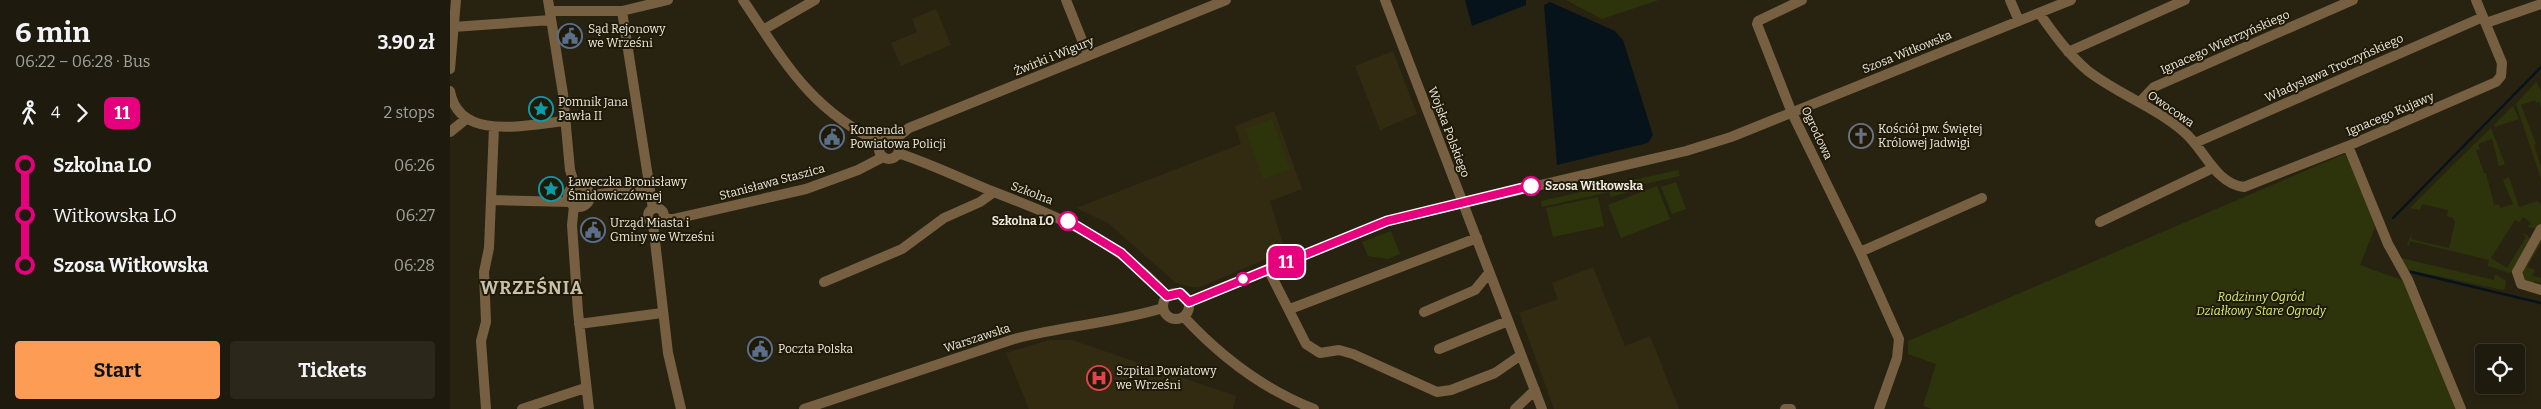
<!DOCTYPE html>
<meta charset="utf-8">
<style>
body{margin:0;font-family:Bitter,serif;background:#2b271b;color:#f1f3f6;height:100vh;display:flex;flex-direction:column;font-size:19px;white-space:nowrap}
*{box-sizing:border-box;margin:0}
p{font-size:16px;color:#a1a19d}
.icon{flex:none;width:28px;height:28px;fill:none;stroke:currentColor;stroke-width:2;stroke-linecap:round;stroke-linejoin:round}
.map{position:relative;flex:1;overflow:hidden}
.details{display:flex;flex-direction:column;background:#1e1a0d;width:450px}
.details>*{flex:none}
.badge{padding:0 10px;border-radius:8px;font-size:18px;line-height:32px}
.buttons{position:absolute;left:2025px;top:344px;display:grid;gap:10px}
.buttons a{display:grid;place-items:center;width:50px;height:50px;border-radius:5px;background:#1e1a0d;box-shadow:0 2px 8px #0003,0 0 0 1px #3c382e;font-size:25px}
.map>.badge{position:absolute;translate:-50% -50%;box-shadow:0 0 0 2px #fff}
.legs{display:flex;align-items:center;gap:8px;height:55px;padding:0 15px;font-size:16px}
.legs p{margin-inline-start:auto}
.summary{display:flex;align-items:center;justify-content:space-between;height:85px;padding:0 15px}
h1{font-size:28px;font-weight:700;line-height:38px}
.action{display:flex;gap:10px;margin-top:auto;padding:10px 15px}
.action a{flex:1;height:58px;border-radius:5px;background:#fd9d55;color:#111;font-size:20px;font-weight:700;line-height:58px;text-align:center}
.action a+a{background:#2b271b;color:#f1f3f6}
ul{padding:0 15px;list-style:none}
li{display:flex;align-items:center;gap:18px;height:50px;font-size:19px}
li i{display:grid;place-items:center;width:8px;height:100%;margin:0 6px;background:currentColor}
li i::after{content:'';width:12px;height:12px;margin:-6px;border:4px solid;border-radius:50%;background:#1e1a0d}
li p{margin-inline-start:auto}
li:first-child i{background:linear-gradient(#0000 50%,currentColor 0)}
li:last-child i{background:linear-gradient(currentColor 50%,#0000 0)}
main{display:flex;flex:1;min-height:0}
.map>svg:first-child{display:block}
.built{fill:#322b12}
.green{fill:#2d340b}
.water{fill:#06131a}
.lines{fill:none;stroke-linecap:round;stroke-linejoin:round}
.stream{stroke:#06131a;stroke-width:2.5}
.minor{stroke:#776041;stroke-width:10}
.line-1-casing{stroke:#fff;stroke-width:11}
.line-1{stroke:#e6007e;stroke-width:8}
.stop-1-dot{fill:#fff;stroke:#e6007e;stroke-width:2.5}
.labels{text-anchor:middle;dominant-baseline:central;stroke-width:4;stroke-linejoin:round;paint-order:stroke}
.poi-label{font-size:12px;fill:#ede9de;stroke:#1f1a08;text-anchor:start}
.street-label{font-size:12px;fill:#ede9de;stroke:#1f1a08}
.stop-label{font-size:12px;font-weight:bold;fill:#ede9de;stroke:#1f1a08;text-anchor:start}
.park-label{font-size:12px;font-style:italic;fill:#d8ef74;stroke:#1f1a08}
.district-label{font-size:18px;font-weight:bold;letter-spacing:1px;fill:#c7c1ab;stroke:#1f1a08}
</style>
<main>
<section class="details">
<div class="summary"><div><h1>6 min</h1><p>06:22 – 06:28 · Bus</p></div><b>3.90 zł</b></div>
<div class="legs"><svg class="icon" aria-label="walk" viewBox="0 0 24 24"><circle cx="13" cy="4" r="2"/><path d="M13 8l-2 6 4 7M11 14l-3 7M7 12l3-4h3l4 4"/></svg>4<svg class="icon" aria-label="forward" viewBox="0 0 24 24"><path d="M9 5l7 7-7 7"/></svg><b class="badge" style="background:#e6007e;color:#fff">11</b><p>2 stops</p></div>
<ul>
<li><i style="color:#e6007e"></i><b>Szkolna LO</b><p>06:26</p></li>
<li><i style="color:#e6007e"></i><span>Witkowska LO</span><p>06:27</p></li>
<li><i style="color:#e6007e"></i><b>Szosa Witkowska</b><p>06:28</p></li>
</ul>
<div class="action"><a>Start</a><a>Tickets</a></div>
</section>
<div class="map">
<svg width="2091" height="409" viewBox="0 0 2091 409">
<rect width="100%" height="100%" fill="#282311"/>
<path class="built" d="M486,9l15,36 -50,21 -10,-23 26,-11 -5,-13z
M943,51l24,63 -37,16 -25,-64z
M824,111l28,78 -32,12 15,50 -85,36h-8l-16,-4 -68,-60 -32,-15 165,-64 -6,-18z
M1143,267l32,79 25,-10 29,73h-125l-35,-96 39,-14 -6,-16z
M599,340h23l164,56 -3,13h-204l-23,-56z"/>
<path class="green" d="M1116,0h93l-57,19z
M2086,82l5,9v17l-2,-6 -3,1 -1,-3 -14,5 15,39 -2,1 7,21v13l-25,-75z
M2063,106l6,13 -24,8 -1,-2z
M822,119l18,50 -27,10 -18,-50z
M2041,128l14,36 -6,2 -7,-27 -14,5 2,5 -4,1 8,23h2l8,32 5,-1 1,4 13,-4 -10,-24 6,-3 10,30 18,-6 4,3v20l-3,5 -10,-2 3,-4 -8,-6 -3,5 -5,-2 -24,38 16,10 19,-31 -5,-4 6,2 3,4 -16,32 -5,2 -21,-7 1,-6 -79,-19 -2,6 -1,-2 5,-12 -1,6 38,9 6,-26 -2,-4 -6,-2 1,-6 -26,-6 -2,6 -10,-2 44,-44 2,2 -1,-3z
M1897,153l29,72 -16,40 47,17 51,127h-526l-9,-3 13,-42 -28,-10v-13z
M1228,170l2,6 -67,15 8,1 27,-6 -37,11 -2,-5 -67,15 -1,-6z
M1226,182l10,27 -14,5 -11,-27z
M1207,186l13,33 -49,19 -13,-33z
M1148,197l6,29 -51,11 -7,-29z
M941,231l9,23 -12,5 -20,-3 -6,-14z
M2091,236v7l-14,24 8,3 -3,6 9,2v5l-7,-2v3l-13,-6 2,-9z
M1947,257l97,23 1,-6 11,7 -1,7 -2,2 -98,-21z"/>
<path class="water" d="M1015,0h61v5l-54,21z
M1100,2l65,29 8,9 30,95 -5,8 -91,22 -13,-160z"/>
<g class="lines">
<path class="stream" d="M1943,218l148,-151
M1961,272l130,31"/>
<path class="minor" d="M98,0l15,94 7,76 5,16
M293,0c41,61 67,110 138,143
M616,0l22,55
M935,0l157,409
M1352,0l-44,21 -1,3 35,89 68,139 39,87 -2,19 -18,51
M1560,0l9,21
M100,11h72l46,-11
M172,11l31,198
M1589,13c15,21 29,41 49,58 30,23 67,36 96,61 20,16 31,52 60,55l104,-41 148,-64 5,-6 1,-13 -26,-63
M2036,23l55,-19
M3,27l98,-7
M313,30l52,-30
M1618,52l117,-52
M0,69l6,-69
M0,91c9,52 79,33 116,30
M1690,102l14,-15 199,-87
M0,132l16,-13
M429 149a10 10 0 1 1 20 0a10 10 0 1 1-20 0Z
M444,140l15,-12 317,-128
M1745,143l288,-126
M1898,146l40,98 20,36 53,129
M448,153c33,11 64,26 96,39 67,26 123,48 173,104
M118 196a11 11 0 1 1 22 0a11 11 0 1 1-22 0Z
M140,195l59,-6
M41,200l79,2
M124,206l-2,19 6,87 11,97
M198 216a8 8 0 1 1 16 0a8 8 0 1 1-16 0Z
M213,219h11l132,-30 52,-19 25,-13
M1650,222l113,-54
M203,224l15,129 13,56
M2091,229l-24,43 4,12 20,6
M1410,252l122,-54
M818,269l38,75 14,9 19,-3 14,4 84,38 14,-2 44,-17 26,-18
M374,282l78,-33 42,-31 36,-16 14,-10
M713 306a13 13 0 1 1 26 0a13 13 0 1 1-26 0Z
M739,302l198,-81 299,-70 45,-14 340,-137
M840,309l187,-71
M974,312l51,-22 14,-17
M734,317c37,40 79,72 130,92
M129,324l83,-11
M989,349l69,-28
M36,409l-5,-68 5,-19 -2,-50 5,-24 5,-121
M72,409l63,-21
M354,409l210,-70c49,-13 100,-16 149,-31
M1065,409l20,-19
M1335,409h6"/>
</g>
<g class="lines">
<defs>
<path id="line-1" d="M618,221l53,32 46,43 13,-3 9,9 198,-81 144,-35"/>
</defs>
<use href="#line-1" class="line-1-casing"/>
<use href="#line-1" class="line-1"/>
</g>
<defs>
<symbol id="civic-ring" viewBox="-11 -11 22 22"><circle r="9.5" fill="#1f1a08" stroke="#5c6f8a" stroke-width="1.5"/><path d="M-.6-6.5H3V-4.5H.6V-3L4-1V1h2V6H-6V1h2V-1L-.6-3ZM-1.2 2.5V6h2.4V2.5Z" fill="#5c6f8a"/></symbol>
<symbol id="sight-ring" viewBox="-11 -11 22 22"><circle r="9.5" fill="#1f1a08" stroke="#0f9aa8" stroke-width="1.5"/><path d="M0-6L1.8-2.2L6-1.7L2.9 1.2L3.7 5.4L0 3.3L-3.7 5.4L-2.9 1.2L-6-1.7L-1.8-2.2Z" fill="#0f9aa8"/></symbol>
<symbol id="church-ring" viewBox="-11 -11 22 22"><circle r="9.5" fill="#1f1a08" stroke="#6b7280" stroke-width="1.5"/><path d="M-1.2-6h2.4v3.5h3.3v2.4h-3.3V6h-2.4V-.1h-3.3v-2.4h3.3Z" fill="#6b7280"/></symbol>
<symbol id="hospital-ring" viewBox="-11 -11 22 22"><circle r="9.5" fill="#1f1a08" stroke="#e0444e" stroke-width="1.5"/><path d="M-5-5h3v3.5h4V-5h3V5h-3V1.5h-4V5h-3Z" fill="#e0444e"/></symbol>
</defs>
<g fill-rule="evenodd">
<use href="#civic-ring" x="106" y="22" width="28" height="28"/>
<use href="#sight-ring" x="77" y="95" width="28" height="28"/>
<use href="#church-ring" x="1397" y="122" width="28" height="28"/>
<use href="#civic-ring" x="368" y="123" width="28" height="28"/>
<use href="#sight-ring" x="87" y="175" width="28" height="28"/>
<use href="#civic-ring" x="129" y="216" width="28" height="28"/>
<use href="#civic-ring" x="296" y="335" width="28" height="28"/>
<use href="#hospital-ring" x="635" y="364" width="28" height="28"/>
</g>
<g class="stop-1-dot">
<circle cx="1081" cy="186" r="9"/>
<circle cx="618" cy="221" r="9"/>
<circle cx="793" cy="279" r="6"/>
</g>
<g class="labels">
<g class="poi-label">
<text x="138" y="29">Sąd Rejonowy<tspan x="138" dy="14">we Wrześni</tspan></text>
<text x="108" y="102">Pomnik Jana<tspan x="108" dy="14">Pawła II</tspan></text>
<text x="1428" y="129">Kościół pw. Świętej<tspan x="1428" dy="14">Królowej Jadwigi</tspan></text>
<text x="400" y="130">Komenda<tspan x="400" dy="14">Powiatowa Policji</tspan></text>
<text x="118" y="182">Ławeczka Bronisławy<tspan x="118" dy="14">Śmidowiczównej</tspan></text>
<text x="160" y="223">Urząd Miasta i<tspan x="160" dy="14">Gminy we Wrześni</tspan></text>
<text x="328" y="349">Poczta Polska</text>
<text x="666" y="371">Szpital Powiatowy<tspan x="666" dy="14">we Wrześni</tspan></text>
</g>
<g class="street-label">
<text transform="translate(1775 42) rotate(-24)">Ignacego Wietrzyńskiego</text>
<text transform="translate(1457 52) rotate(-22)">Szosa Witkowska</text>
<text transform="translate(604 56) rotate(-22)">Żwirki i Wigury</text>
<text transform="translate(1884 68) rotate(-24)">Władysława Troczyńskiego</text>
<text transform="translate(1721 109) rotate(35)">Owocowa</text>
<text transform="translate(1940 114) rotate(-23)">Ignacego Kujawy</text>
<text transform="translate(999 132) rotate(69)">Wojska Polskiego</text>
<text transform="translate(1367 133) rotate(65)">Ogrodowa</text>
<text transform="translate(322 182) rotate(-15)">Stanisława Staszica</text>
<text transform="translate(582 193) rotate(21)">Szkolna</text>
<text transform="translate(527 338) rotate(-18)">Warszawska</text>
</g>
<g class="stop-label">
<text x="1095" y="186">Szosa Witkowska</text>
<text x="604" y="221" text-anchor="end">Szkolna LO</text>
</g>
<g class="park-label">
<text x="1811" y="297">Rodzinny Ogród<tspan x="1811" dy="14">Działkowy Stare Ogrody</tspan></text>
</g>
<g class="district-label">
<text x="82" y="288">WRZEŚNIA</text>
</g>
</g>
</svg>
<div class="buttons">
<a><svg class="icon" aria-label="locate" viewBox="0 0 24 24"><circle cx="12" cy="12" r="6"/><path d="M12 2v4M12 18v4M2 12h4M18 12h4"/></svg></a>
</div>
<b class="badge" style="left:836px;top:262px;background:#e6007e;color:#fff">11</b>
</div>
</main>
